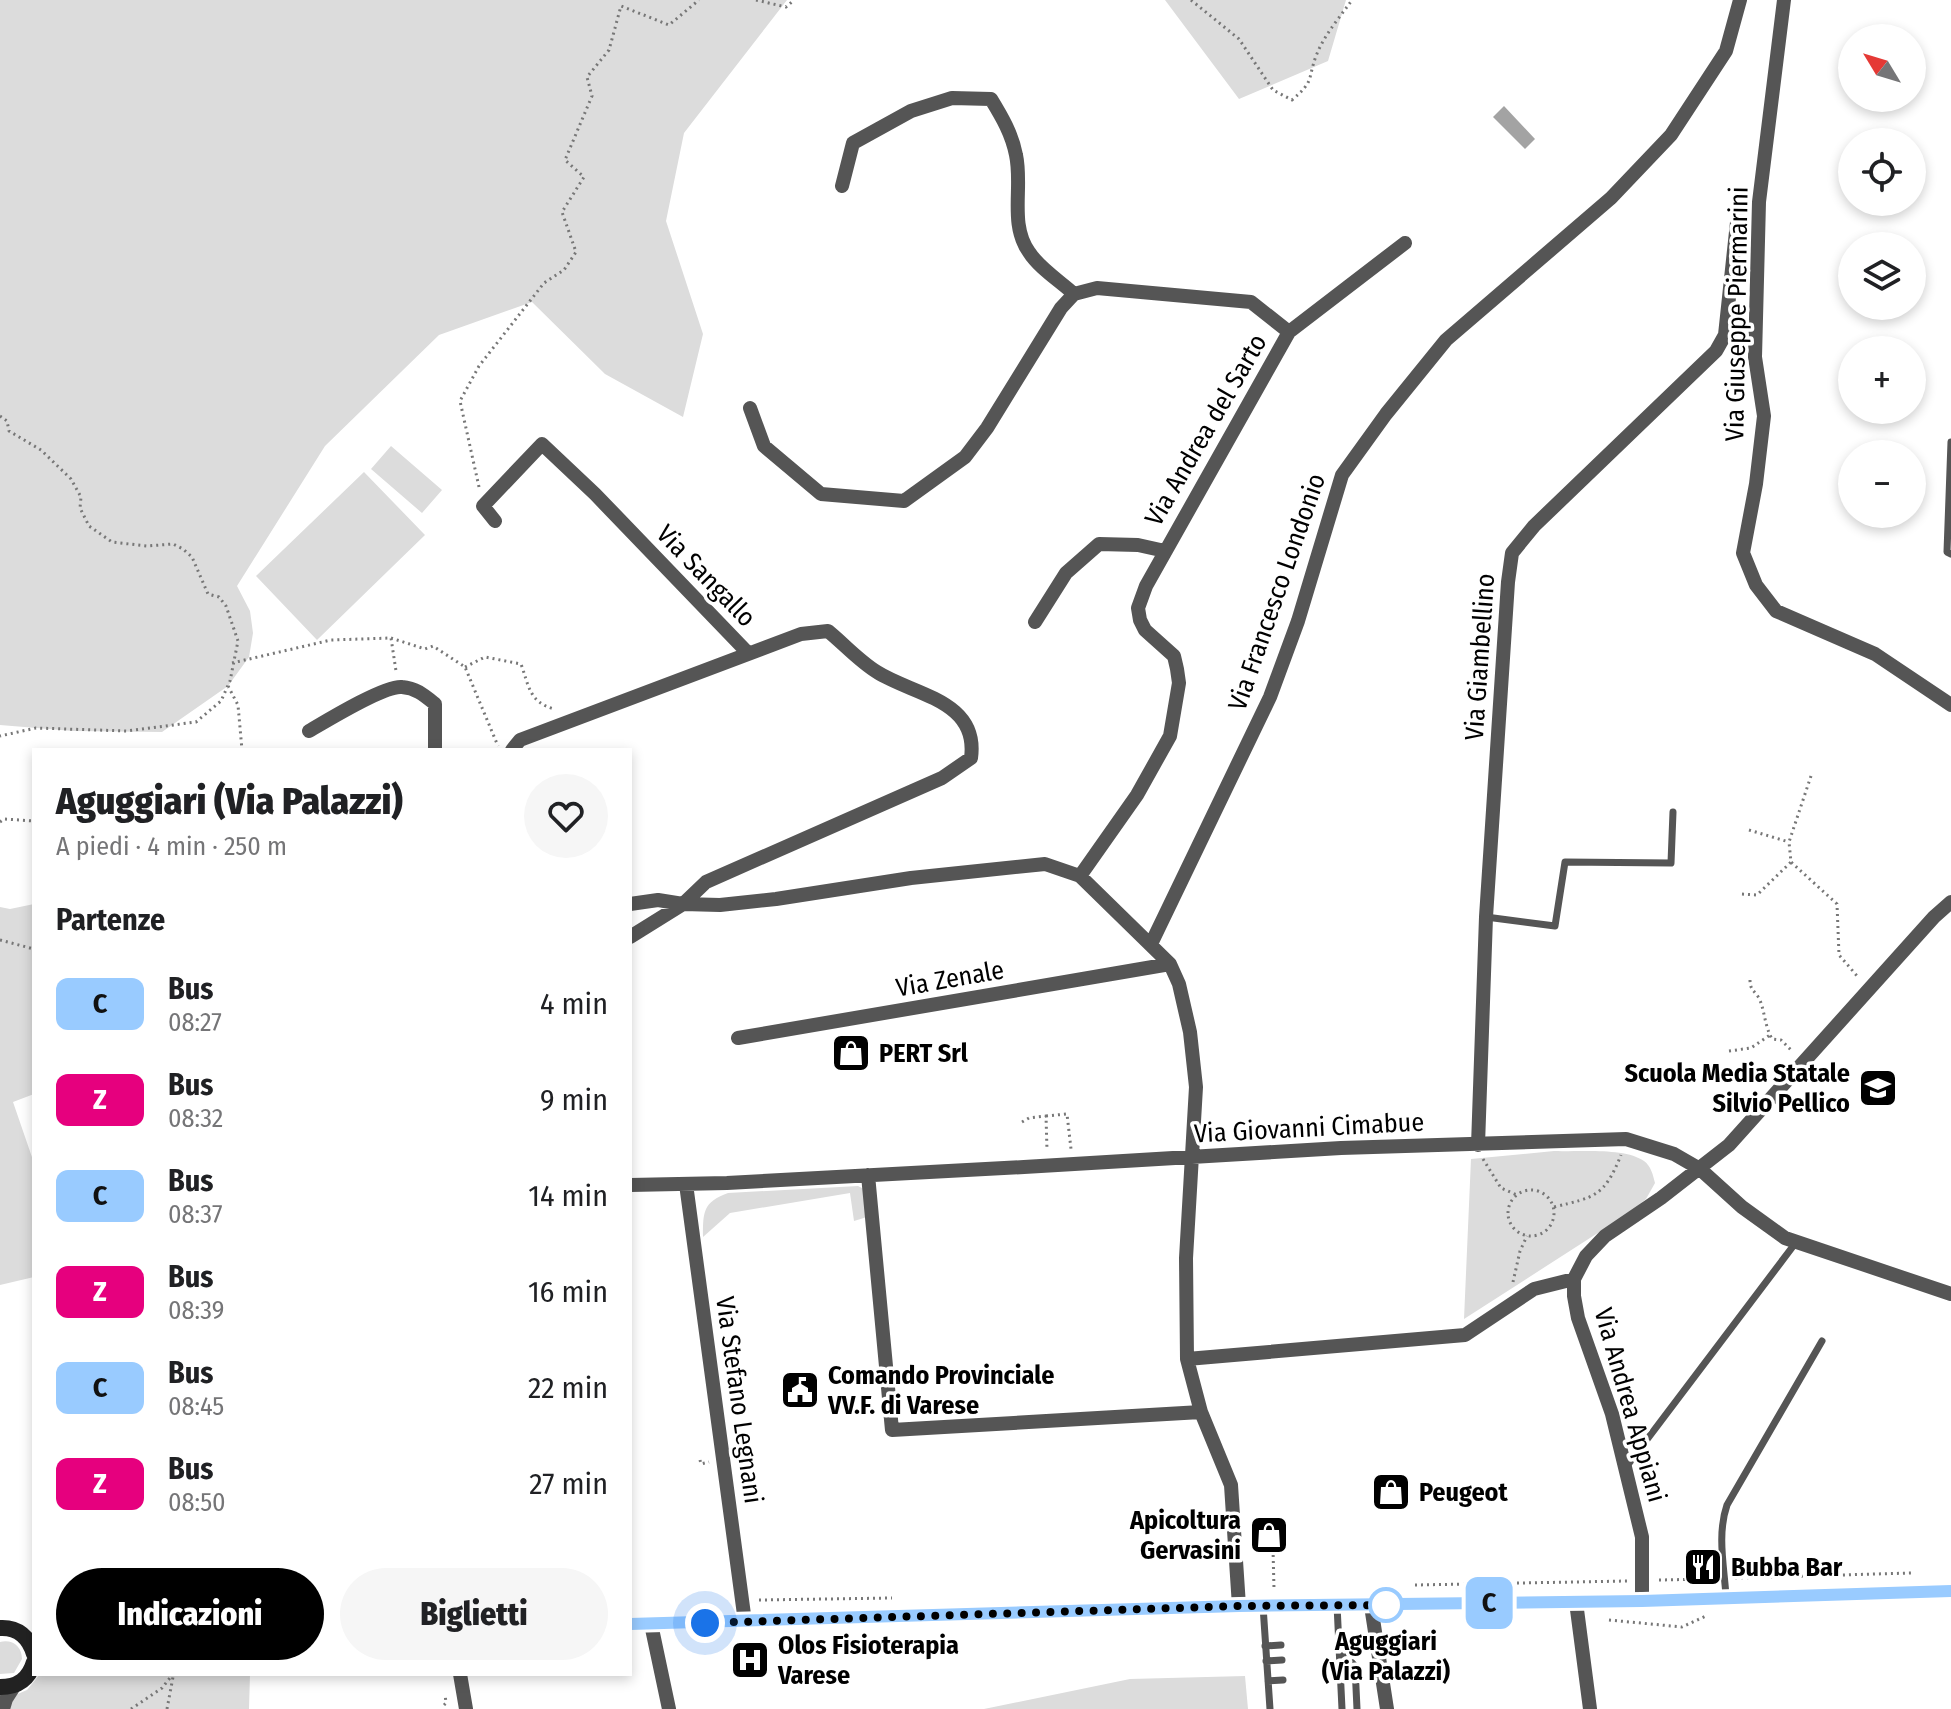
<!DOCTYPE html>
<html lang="it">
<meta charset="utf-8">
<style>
body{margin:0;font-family:"Fira Sans Condensed",sans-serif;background:#f6f6f6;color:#202124;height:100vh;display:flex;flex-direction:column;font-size:30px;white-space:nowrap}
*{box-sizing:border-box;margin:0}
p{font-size:26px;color:#757577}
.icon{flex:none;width:44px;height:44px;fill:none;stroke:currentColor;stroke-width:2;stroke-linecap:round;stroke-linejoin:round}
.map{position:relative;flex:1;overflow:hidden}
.panel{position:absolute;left:32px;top:748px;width:600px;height:928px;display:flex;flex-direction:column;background:#fff;border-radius:0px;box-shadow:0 4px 12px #0003}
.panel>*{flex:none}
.badge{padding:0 16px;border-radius:12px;font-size:28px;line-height:52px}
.needle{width:52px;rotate:308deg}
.fabs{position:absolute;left:1838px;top:24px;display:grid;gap:16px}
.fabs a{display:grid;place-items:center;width:88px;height:88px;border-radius:50%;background:#fff;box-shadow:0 4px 12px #0003;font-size:40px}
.you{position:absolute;width:40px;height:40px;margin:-20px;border:6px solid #fff;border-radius:50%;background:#1a73e8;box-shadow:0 0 0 12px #1a73e833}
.map>.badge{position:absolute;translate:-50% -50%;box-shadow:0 0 0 4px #fff}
h2{padding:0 24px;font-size:30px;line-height:72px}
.round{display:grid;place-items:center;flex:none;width:84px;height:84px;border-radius:42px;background:#f6f6f6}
.overview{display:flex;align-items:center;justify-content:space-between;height:136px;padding:0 24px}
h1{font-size:38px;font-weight:800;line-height:60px}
.action{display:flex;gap:16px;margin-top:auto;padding:16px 24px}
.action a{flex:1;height:92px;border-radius:48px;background:#000;color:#fff;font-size:32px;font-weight:800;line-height:92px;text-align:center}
.action a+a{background:#f6f6f6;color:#202124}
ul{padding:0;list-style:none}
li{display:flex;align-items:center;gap:24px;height:96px;padding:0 24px}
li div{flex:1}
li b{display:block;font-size:30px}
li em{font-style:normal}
li .badge{min-width:88px;font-weight:700;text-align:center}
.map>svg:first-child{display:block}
.green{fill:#dcdcdc}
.water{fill:#a3a3a3}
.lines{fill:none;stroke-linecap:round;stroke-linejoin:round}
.path{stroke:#777;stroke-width:3;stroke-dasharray:2 4;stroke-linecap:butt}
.lane{stroke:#555;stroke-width:7}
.street{stroke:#555;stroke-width:14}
.secondary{stroke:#222;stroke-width:16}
.line-casing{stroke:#fff;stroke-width:18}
.line{stroke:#99cbff;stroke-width:12}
.walk{stroke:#000;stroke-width:8;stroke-dasharray:0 14.4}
.stop-dot{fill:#fff;stroke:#99cbff;stroke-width:4}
.labels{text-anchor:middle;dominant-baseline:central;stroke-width:7;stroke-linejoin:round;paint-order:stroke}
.street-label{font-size:26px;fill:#000;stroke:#fff}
.poi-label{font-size:26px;font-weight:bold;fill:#000;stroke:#fff;text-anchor:start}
.stop-label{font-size:26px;font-weight:bold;fill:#000;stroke:#fff}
</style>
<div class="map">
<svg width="1951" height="1709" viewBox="0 0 1951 1709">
<rect width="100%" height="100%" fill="#fff"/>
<path class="green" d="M0,0h787l-103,133 -18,88 37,113 -20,83 -78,-43 -73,-72 -93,33 -114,111 -88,140 13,25 3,22 -4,24 -21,29 -66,46 -89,-1 -73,-6z
M1165,0h181l-18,61 -89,38z
M391,446l51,44 -20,23 -51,-44z
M364,472l61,63 -108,105 -61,-64z
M34,904v190l-21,8 21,61v114l-34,8v-378l10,2z
M1554,1151c23,1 71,-4 90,10 7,5 9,14 11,22l-9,16 -14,12 -168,108 7,-160z
M858,1186l6,3 3,28 -13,4 -4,-28 -120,20 -27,24c0,-25 0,-35 25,-44z
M0,1642c13,-3 22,5 22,17l-8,14 -14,1z
M40,1674h210l-1,35h-246l3,-10 21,-9z
M1245,1676l3,33h-264l146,-30z"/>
<path class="water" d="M1504,106l31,33 -10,10 -32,-32z"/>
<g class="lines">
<path class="path" d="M756,0l30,7 8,-7
M1191,0l48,39 34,51 19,10c23,-20 15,-19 24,-44 8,-21 24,-39 36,-56
M0,416l7,5 2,10 32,19 30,29 10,18 -1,11 9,18 23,16 35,4 26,-2 10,5 9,8 16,37 11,3 7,9 12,35 -8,40 -9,20 -25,21 -69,9 -91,-3 -36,8
M479,487l-19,-86 19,-35 65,-83 20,-13 12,-18 -14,-40 22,-35 -19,-17 27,-64 -5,-19 22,-27 12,-44 48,19 30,-25
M391,638l34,11 8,-3 32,21 33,79
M232,663l99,-23 60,-2 5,33
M465,667l20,-10 36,7c8,22 8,38 33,45
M228,686l10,19 4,45
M1811,776l-22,66 2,20 46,42 2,51 19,22
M0,822l4,-3 30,2
M1749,830l40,12
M1742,894l15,1 34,-33
M0,940l34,9
M1750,980c0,10 4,10 9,18 6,13 5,26 13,41l9,1 12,12
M1729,1051l22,-3 19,-13
M1046,1116l21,-2 4,35
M1022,1122l7,-4 17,-2 1,34
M1483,1159l18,29 16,7
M1508 1213a23 23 0 1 1 46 0a23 23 0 1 1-46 0Z
M1554,1207c41,-10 50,-10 67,-52
M1513,1282l7,-31 7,-15
M700,1460l1,4 8,-2
M1273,1549l1,40
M1735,1578l176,-5
M1659,1580l52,-1
M1415,1585l212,-4
M759,1600l133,-2
M1609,1620l73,7 24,-11
M757,1659l9,-3
M444,1705l2,-2 -1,-9
M131,1709l31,-21 11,-14
M167,1709l6,-32"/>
<path class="lane" d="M1951,442l-4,110 4,2
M1486,917l69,9 10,-64 106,1 2,-51
M1627,1466l170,-225
M1726,1596c-2,-30 -9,-62 1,-91l95,-164
M1337,1605l5,104
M1263,1606l7,103
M1265,1646l16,-1
M1340,1649l15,17 2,43
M1266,1661l16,-1
M1268,1681l15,-1"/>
<path class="street" d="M1784,0l-25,202 -4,155 9,59 -8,68 -13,69 13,32 20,26 99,43 76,51
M842,186l11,-43 58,-32 41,-13 39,1c11,18 21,35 25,56 7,32 -7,69 13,97 10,16 31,29 45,42
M750,408l14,38 57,48 83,7 61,-44 22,-29 74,-120 13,-14 23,-6 154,14 38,30
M495,521l-12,-15 59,-62 53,50 153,159
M1035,622l31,-49 33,-29 39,1 27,6
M309,731c17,-10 76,-46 93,-44 14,1 22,8 33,17v46
M512,750l8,-10 281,-106 27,-3c16,13 31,30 49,41 36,23 102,28 94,86l-29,20 -236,104 -23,22 -25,-4 -28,4
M1080,876l57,-81 33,-59 9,-53 -2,-14 -3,-13 -29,-26 -5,-10 -2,-12 8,-22 143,-254 116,-89
M630,937l53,-33 37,1 56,-6 135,-21 134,-14 35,12 90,88 9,20 11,48 6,55 -10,171 1,101 14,53 30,73 8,121
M1151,944l119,-247 28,-76 44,-146 44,-61 60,-74 165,-142 60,-63 55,-84 14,-51
M738,1038l432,-74
M1478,1145l8,-228 22,-335 4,-29 22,-27 182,-175 9,-16 13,-122
M868,1175l24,255 309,-18
M686,1184l59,438
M630,1185l97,-2 297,-16 317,-19 285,-9 48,15 26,15 42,38 43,31 166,56
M1187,1359l278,-24 69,-46 40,-10
M1642,1601v-64l-30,-123 -34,-96 -4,-22v-17l12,-23 19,-20 56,-38 68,-53 205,-228 17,-15
M1576,1602l14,107
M1371,1606l16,103
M651,1624l18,85
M460,1674l6,35
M3,1709l3,-10 9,-14"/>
<path class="secondary" d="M630,1624l609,-18 403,-5 309,-10
M0,1628c18,-1 29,9 34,26
M0,1687c18,0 29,-8 34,-25"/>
</g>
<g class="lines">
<defs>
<path id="line" d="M630,1624l609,-18 403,-5 309,-10"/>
</defs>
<use href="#line" class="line-casing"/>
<use href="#line" class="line"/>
<path class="walk" d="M705,1623l534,-17 147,-1"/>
</g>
<defs>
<symbol id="shop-square" viewBox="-11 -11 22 22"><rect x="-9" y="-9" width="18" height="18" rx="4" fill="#000" stroke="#fff"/><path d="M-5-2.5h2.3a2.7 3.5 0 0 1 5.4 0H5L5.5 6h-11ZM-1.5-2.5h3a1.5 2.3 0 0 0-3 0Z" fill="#fff"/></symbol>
<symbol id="school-square" viewBox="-11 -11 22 22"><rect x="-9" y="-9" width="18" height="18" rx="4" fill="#000" stroke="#fff"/><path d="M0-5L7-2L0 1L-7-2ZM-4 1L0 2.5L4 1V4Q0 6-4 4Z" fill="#fff"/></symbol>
<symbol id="civic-square" viewBox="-11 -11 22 22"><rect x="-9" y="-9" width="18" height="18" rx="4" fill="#000" stroke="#fff"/><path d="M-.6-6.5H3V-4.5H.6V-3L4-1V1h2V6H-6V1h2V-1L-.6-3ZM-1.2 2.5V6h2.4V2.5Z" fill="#fff"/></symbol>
<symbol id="restaurant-square" viewBox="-11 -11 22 22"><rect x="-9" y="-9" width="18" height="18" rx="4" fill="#000" stroke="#fff"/><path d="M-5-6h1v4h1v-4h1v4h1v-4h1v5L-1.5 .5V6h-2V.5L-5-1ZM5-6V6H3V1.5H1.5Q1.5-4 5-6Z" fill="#fff"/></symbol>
<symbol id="hospital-square" viewBox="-11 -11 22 22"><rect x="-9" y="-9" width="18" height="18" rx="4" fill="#000" stroke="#fff"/><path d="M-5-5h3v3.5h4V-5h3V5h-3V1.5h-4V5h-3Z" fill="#fff"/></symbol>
</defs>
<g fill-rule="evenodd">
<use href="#shop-square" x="829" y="1031" width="44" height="44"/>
<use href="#school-square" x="1856" y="1066" width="44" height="44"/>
<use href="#civic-square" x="778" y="1368" width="44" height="44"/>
<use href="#shop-square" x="1369" y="1470" width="44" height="44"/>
<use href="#shop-square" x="1247" y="1513" width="44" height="44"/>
<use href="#restaurant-square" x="1681" y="1545" width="44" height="44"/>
<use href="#hospital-square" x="728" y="1638" width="44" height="44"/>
</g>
<circle class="stop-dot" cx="1386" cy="1605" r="16"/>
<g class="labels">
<g class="street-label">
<text transform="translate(1737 314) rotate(-89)">Via Giuseppe Piermarini</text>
<text transform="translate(1206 430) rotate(-60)">Via Andrea del Sarto</text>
<text transform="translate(706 576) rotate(46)">Via Sangallo</text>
<text transform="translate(1277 592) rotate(-71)">Via Francesco Londonio</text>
<text transform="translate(1480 657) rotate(-86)">Via Giambellino</text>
<text transform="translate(950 979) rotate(-10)">Via Zenale</text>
<text transform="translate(1309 1128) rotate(-3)">Via Giovanni Cimabue</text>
<text transform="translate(739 1400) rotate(82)">Via Stefano Legnani</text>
<text transform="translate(1630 1405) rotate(74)">Via Andrea Appiani</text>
</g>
<g class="poi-label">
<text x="879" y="1053">PERT Srl</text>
<text x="1850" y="1073" text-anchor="end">Scuola Media Statale<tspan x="1850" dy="30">Silvio Pellico</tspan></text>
<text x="828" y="1375">Comando Provinciale<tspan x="828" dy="30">VV.F. di Varese</tspan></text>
<text x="1419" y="1492">Peugeot</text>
<text x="1241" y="1520" text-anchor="end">Apicoltura<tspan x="1241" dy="30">Gervasini</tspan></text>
<text x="1731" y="1567">Bubba Bar</text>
<text x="778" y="1645">Olos Fisioterapia<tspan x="778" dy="30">Varese</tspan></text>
</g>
<g class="stop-label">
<text x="1386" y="1641">Aguggiari<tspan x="1386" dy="30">(Via Palazzi)</tspan></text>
</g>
</g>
</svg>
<div class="fabs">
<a><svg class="needle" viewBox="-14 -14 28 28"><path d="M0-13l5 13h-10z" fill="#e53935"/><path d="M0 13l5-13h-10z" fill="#757577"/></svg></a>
<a><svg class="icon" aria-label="locate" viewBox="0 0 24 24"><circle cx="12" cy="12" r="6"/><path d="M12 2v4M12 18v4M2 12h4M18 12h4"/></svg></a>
<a><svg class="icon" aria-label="layers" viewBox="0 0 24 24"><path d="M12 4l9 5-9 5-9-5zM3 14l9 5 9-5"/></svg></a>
<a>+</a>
<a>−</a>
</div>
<div class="you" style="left:705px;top:1623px"></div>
<b class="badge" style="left:1489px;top:1603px;background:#99cbff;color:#111">C</b>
<section class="panel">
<div class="overview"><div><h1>Aguggiari (Via Palazzi)</h1><p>A piedi · 4 min · 250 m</p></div><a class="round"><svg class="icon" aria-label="heart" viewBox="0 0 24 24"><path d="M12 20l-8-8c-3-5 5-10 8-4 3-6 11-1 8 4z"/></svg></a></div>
<h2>Partenze</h2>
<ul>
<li><span class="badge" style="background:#99cbff;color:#111">C</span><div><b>Bus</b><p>08:27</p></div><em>4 min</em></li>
<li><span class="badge" style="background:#e6007e;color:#fff">Z</span><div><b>Bus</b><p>08:32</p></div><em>9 min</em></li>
<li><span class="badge" style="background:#99cbff;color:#111">C</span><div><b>Bus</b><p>08:37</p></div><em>14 min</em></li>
<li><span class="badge" style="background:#e6007e;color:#fff">Z</span><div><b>Bus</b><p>08:39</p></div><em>16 min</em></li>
<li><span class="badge" style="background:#99cbff;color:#111">C</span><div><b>Bus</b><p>08:45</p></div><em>22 min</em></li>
<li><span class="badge" style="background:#e6007e;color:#fff">Z</span><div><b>Bus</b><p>08:50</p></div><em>27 min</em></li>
</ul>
<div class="action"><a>Indicazioni</a><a>Biglietti</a></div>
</section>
</div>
